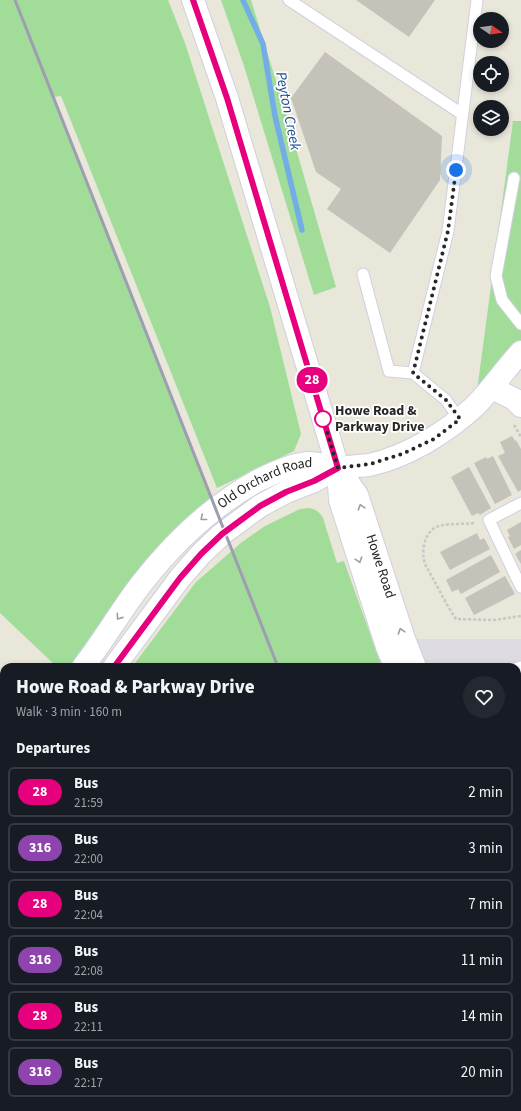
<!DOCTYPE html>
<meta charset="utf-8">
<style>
body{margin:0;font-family:"Source Sans 3",sans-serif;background:#242831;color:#f1f3f6;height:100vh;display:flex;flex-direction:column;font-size:15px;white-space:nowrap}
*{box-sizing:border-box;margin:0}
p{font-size:13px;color:#9ea1a6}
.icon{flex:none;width:22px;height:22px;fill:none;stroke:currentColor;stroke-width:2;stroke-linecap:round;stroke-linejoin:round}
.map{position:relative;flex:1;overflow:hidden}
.sheet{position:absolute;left:0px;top:663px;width:521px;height:448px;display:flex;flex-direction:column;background:#171b24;border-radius:12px 12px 0 0;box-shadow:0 2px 6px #0003}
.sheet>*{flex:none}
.badge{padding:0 8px;border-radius:13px;font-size:14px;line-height:26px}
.needle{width:26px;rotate:103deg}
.controls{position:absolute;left:473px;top:12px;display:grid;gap:8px}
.controls a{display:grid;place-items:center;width:36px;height:36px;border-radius:50%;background:#171b24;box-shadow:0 2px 6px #0003;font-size:20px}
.you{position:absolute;width:20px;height:20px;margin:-10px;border:3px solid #fff;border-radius:50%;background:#1a73e8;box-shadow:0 0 0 6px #1a73e833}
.map>.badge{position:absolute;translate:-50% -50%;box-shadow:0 0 0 2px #fff}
h2{padding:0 16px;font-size:15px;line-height:36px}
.round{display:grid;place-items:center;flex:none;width:42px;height:42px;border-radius:21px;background:#242831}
.summary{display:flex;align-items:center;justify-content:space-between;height:68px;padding:0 16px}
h1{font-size:19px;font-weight:800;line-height:30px}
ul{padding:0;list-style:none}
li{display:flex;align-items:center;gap:12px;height:50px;margin:0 8px 6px;padding:0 8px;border:2px solid #363941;border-radius:6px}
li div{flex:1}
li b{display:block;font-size:15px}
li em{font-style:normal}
li .badge{min-width:44px;font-weight:700;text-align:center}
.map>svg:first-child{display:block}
.industrial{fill:#dedae2}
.green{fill:#a1dd99}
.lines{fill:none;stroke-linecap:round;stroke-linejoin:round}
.stream{stroke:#72ade6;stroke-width:5.5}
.building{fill:#c5c2b9}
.lane-casing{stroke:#d0cfe0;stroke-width:13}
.street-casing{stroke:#d0cfe0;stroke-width:24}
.secondary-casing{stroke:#d0cfe0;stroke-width:24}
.path{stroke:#c7c7c7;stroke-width:2.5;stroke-dasharray:3 2;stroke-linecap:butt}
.lane{stroke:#fff;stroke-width:11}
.street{stroke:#fff;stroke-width:22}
.secondary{stroke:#fff;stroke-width:22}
.rail{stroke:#9f9db1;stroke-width:3}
.oneway{stroke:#9e9e9e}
.line-casing{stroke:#fff;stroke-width:9}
.line{stroke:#e6007e;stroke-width:6}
.walk{stroke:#272727;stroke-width:4;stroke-dasharray:0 7.2}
.stop-dot{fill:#fff;stroke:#e6007e;stroke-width:2}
.labels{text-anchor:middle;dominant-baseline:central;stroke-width:3.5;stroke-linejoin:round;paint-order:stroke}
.stop-label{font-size:14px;font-weight:bold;fill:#272727;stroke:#fff;text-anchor:start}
.street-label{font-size:14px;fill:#272727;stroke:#fff}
.water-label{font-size:15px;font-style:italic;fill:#15498e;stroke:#fff}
</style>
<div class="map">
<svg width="521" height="1111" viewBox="0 0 521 1111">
<rect width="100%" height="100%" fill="#e9e6da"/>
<path class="industrial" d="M404,639h117v237l-4,-7v-202h-102z
M521,979v132h-36l-2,-4h34v-125z"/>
<path class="green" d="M0,0h168l17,43 85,264 31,127 -7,17 -77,37 -156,-392 -7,1 148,375 12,37 -131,158h-26l-57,-54z
M221,0h30l31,100 54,187 -22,8 -70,-229z
M513,121h8v231l-46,54z
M308,508c7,1 11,3 15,10l14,45 7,-2 38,106h-250l64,-85 46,-40 23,-16 35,-17z
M517,930l4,6v43l-4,3z
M378,1107h105l2,4h-106z"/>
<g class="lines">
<path class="stream" d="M243,0l20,44 12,72 27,114"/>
</g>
<path class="building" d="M356,0h79l-26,37z
M325,52l117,84 -2,44 -50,73 -63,-44 14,-20 -25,-17 -25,-74z
M512,436l3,5 1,-1 5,9v41l-3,2 -20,-36 7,-3 -5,-11z
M493,456l19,39 -17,9 -21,-41 12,-6 1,2z
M469,467l22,41 -11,7 -2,-2 -6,3 -21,-39z
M521,522v23l-7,4 -6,-12 2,-1 -3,-6z
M477,533l3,7 4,-2 6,11 -40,21 -10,-18z
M521,550v14l-6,-10z
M491,555l9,17 -39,22 -3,-5 -6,3 -6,-12z
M505,576l10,18 -41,21 -9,-17z
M521,1068v14l-4,-5v-6z"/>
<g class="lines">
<defs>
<path id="lane" d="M289,0l173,114
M514,178l-18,98 6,24 19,24
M363,274l26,97 24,2 35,-142 29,-231
M413,373l33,27 13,19
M521,503l-32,17 32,67
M517,668l4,-1
M517,755h4
M517,1020l4,-3"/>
<path id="street" d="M492,388l22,11 7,7
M338,468c10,-1 21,-2 31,-3 38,-8 78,-33 106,-59 17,-17 30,-37 46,-54
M0,919l4,-2
M167,1111l2,-4"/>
<g id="secondary">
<path d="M193,0l34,98 111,370 2,32 47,147 9,20"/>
<path id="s1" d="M338,468l19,27 47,144 11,28"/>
<path id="s2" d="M83,667c21,-27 38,-57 59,-84 32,-41 70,-77 115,-102 16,-8 33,-16 51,-18 10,0 21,3 30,5"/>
<path d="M114,667l66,-89 21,-24 21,-20 38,-28 26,-14 28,-11 24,-13"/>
<path d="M0,737l4,-2"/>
<path d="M0,763l4,-2"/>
<path d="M517,869l4,7"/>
<path d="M517,903l4,6"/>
</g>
</defs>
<use href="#lane" class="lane-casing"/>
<use href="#street" class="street-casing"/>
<use href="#secondary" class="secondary-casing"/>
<path class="path" d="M514,425l7,12
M474,523c-11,2 -33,-1 -41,6 -9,7 -11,21 -9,31 1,6 5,11 8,17 8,14 15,29 24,42l39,1 26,-4
M356,1107l5,4
M274,1111l3,-4"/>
<use href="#lane" class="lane"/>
<use href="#street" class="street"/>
<use href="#secondary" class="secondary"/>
<path class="rail" d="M15,0l263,667
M450,1107l2,4"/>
</g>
<defs><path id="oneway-chevron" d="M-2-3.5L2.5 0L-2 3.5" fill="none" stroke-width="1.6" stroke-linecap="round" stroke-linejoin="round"/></defs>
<g class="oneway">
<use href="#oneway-chevron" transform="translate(361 507) rotate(-108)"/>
<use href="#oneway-chevron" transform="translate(203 518) rotate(141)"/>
<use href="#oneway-chevron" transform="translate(359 560) rotate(72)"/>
<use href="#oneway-chevron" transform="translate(119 617) rotate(125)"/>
<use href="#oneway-chevron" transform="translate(401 631) rotate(-108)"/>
</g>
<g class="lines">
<defs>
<path id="line" d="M114,667l66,-89 21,-24 21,-20 38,-28 26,-14 28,-11 24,-13 -111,-370 -34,-98"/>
</defs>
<use href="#line" class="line-casing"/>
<use href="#line" class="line"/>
<path class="walk" d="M323,419l15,49 32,-4 32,-10 32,-15 26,-20 -14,-19 -33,-27 35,-142 8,-61"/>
</g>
<circle class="stop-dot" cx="323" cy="419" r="8"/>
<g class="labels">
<g class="stop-label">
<text x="335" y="411">Howe Road &amp;<tspan x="335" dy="16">Parkway Drive</tspan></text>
</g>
<g class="street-label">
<text stroke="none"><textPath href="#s2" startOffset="264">Old Orchard Road</textPath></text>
<text stroke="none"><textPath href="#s1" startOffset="108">Howe Road</textPath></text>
</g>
<g class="water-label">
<text transform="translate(288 111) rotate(79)">Peyton Creek</text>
</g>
</g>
</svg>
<div class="controls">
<a><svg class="needle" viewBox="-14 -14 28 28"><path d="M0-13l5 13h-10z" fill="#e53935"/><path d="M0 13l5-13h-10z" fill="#9ea1a6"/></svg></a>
<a><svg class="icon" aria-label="locate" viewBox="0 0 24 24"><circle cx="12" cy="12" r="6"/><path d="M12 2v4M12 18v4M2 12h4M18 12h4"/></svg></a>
<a><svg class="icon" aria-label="layers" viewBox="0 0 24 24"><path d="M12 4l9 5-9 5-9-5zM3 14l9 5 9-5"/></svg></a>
</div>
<div class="you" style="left:456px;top:170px"></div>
<b class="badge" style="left:312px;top:380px;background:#e6007e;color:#fff">28</b>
<section class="sheet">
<div class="summary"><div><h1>Howe Road &amp; Parkway Drive</h1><p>Walk · 3 min · 160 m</p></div><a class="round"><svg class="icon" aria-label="heart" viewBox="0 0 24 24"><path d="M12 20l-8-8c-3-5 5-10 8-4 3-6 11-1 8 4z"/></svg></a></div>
<h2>Departures</h2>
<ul>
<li><span class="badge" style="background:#e6007e;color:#fff">28</span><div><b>Bus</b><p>21:59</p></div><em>2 min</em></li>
<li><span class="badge" style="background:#8e44ad;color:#fff">316</span><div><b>Bus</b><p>22:00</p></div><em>3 min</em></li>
<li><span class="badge" style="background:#e6007e;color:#fff">28</span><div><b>Bus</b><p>22:04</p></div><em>7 min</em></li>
<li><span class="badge" style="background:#8e44ad;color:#fff">316</span><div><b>Bus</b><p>22:08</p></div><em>11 min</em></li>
<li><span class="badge" style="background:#e6007e;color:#fff">28</span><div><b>Bus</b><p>22:11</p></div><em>14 min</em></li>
<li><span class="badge" style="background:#8e44ad;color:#fff">316</span><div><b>Bus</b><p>22:17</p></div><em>20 min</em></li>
</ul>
</section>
</div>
